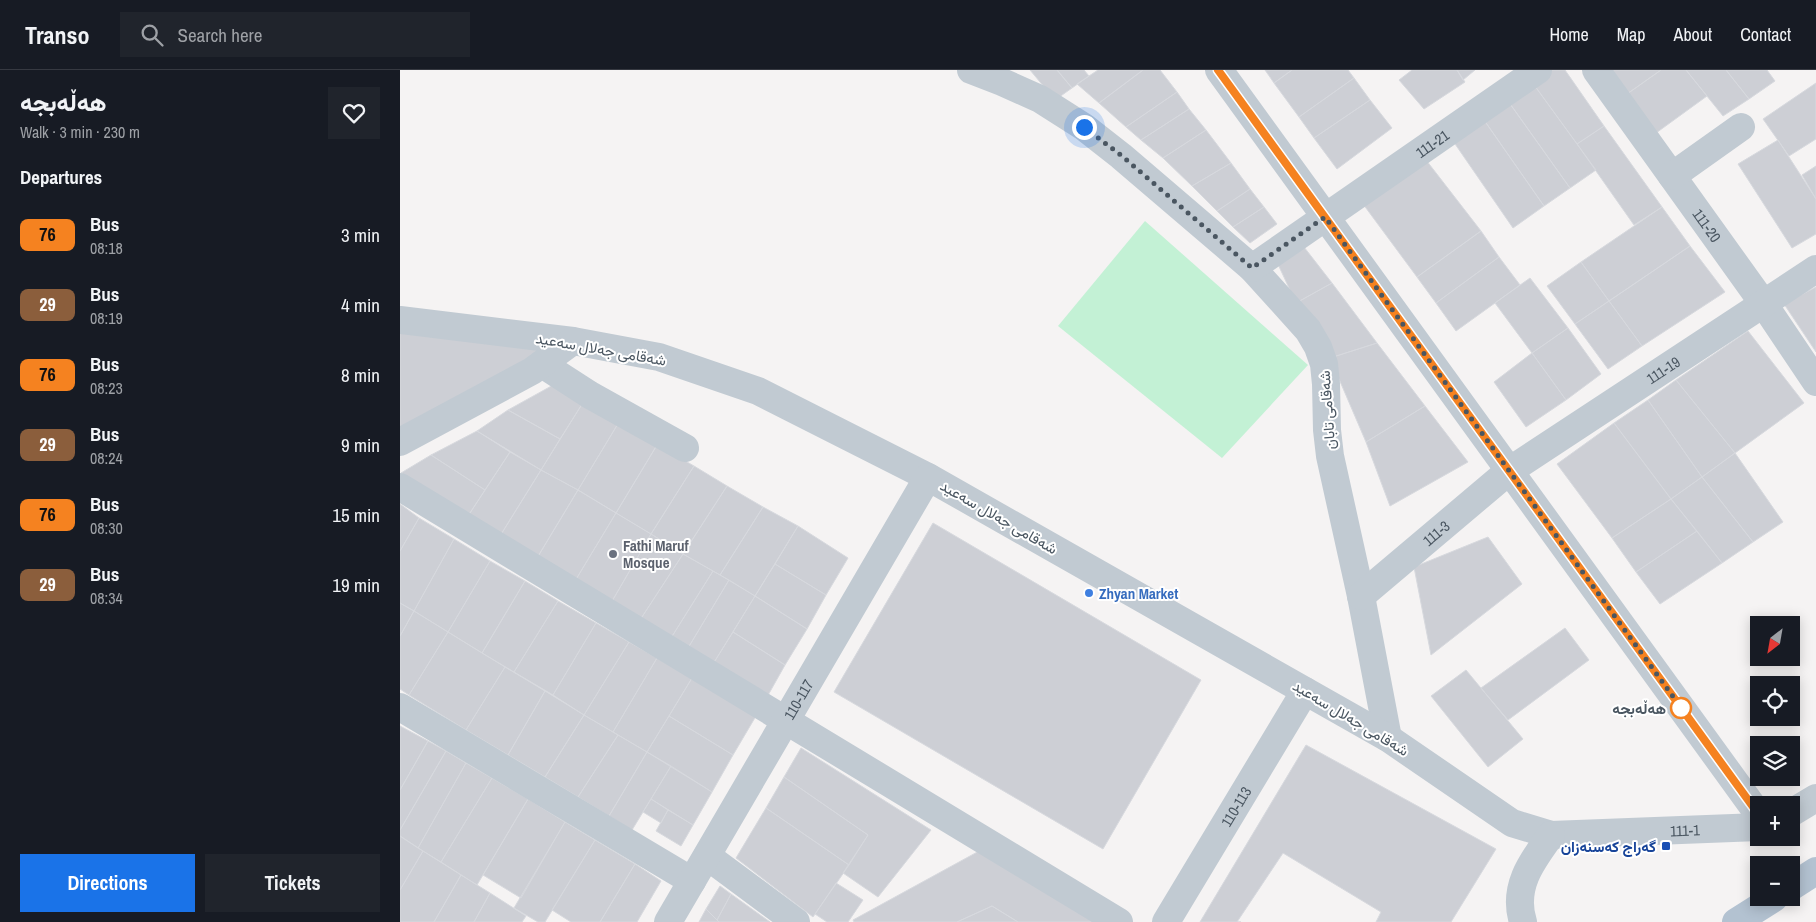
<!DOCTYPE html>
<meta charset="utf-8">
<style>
body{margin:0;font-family:"Archivo Narrow",Vazirmatn,sans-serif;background:#20242c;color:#f1f3f6;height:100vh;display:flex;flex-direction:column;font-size:19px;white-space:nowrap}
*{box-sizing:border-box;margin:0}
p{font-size:16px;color:#9ea1a6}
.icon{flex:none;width:28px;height:28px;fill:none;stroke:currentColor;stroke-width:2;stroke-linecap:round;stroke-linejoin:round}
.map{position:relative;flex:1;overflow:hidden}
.panel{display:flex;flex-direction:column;background:#171b24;width:400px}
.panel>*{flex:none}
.badge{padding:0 10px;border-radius:8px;font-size:18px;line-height:32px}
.needle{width:32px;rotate:211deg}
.buttons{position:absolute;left:1350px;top:546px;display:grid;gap:10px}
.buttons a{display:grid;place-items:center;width:50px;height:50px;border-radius:0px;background:#171b24;box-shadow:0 2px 12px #0003;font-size:25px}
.you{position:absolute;width:25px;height:25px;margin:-12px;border:4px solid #fff;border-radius:50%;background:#1a73e8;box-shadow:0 0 0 8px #1a73e833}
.map>.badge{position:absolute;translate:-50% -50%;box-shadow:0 0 0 2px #fff}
h2{padding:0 20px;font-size:19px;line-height:45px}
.round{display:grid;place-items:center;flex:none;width:52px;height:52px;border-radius:0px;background:#20242c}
.summary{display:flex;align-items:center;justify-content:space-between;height:85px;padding:0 20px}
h1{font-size:24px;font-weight:800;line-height:38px}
.cta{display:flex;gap:10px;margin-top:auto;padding:10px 20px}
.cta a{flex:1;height:58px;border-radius:0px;background:#1a73e8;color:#fff;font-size:20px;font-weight:800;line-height:58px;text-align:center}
.cta a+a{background:#20242c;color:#f1f3f6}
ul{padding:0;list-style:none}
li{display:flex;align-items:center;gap:15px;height:70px;padding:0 20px}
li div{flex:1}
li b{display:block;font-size:19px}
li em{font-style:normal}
li .badge{min-width:55px;font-weight:700;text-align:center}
header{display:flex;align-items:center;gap:30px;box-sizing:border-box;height:70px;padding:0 25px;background:#171b24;border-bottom:1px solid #363941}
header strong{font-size:24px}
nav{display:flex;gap:28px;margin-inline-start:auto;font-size:18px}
.search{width:350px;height:45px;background:#20242c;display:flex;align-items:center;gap:12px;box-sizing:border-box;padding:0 18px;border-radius:0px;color:#9ea1a6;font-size:19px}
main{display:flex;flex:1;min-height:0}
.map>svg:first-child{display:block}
.green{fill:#c3f1d5}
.building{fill:#cdcfd5;stroke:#d7d9de}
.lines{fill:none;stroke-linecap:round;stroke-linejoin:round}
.minor{stroke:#c1cad2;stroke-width:28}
.major{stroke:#b3c2d1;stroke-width:28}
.line-casing{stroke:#fff;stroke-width:11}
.line{stroke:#f58220;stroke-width:8}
.walk{stroke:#4a5661;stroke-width:5;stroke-dasharray:0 9}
.worship-dot{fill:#6b7280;stroke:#fff;stroke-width:2}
.shop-dot{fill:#3f7fe0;stroke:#fff;stroke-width:2}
.stop-dot{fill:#fff;stroke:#f58220;stroke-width:2.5}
.transit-dot{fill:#1a4fb4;stroke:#fff;stroke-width:2}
.labels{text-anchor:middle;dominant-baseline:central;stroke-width:4;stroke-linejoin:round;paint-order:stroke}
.street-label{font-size:15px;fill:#4a5661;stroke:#fff}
.worship-label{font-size:15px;font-weight:bold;fill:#5b616d;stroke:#fff;text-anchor:start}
.shop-label{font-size:15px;font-weight:bold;fill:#366cbe;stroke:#fff;text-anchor:start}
.stop-label{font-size:15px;font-weight:bold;fill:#4a5661;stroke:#fff;text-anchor:end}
.transit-label{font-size:15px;font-weight:bold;fill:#164399;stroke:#fff;text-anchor:end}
</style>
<header>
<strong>Transo</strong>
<div class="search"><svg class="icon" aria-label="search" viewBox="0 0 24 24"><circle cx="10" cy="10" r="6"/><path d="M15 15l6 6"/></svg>Search here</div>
<nav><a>Home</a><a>Map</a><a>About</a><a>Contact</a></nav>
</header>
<main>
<section class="panel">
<div class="summary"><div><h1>هەڵەبجە</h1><p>Walk · 3 min · 230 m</p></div><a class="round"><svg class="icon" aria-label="heart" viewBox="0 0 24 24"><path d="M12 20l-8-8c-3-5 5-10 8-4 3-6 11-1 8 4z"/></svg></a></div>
<h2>Departures</h2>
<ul>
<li><span class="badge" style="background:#f58220;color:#111">76</span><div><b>Bus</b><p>08:18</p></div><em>3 min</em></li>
<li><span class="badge" style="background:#8b5e3c;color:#fff">29</span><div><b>Bus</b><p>08:19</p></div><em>4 min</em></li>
<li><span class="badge" style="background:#f58220;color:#111">76</span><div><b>Bus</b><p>08:23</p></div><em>8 min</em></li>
<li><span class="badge" style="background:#8b5e3c;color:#fff">29</span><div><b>Bus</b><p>08:24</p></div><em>9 min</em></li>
<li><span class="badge" style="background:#f58220;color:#111">76</span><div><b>Bus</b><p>08:30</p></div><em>15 min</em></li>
<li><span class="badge" style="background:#8b5e3c;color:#fff">29</span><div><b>Bus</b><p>08:34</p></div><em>19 min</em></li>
</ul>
<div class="cta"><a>Directions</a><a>Tickets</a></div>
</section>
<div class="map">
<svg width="1416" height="852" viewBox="0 0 1416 852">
<rect width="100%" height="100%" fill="#f5f3f3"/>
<path class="green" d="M745,151l163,144 -86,93 -164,-132z"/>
<path class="building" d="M630,0h27l15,18 -17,12z
M657,0h27l5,6 -17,12z
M698,0h45l-44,33 -22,-19z
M743,0h17l17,22 -51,35 -27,-24z
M865,0h27l-18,13z
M892,0h56l6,8 -55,39 -25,-34z
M1012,0h45l8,12 -41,27 -25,-29z
M1057,0h18l-12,10z
M1150,0h15l39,56 -27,18 -45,-62z
M1210,0h51l-34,24z
M1261,0h25l21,26 -51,37 -29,-39z
M1286,0h40l23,29 -26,17z
M1326,0h41l8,11 -26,18z
M954,8l16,22 -56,38 -15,-21z
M1132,12l64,88 -26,18 -62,-87z
M1416,13v56l-27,17 -26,-37z
M777,22l12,17 -48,31 -15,-13z
M970,30l22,28 -55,41 -23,-31z
M1108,31l62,87 -26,18 -60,-86z
M789,39l17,21 -43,28 -22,-18z
M1084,50l60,86 -31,22 -60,-87z
M1204,56l58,81 -28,18 -57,-81z
M806,60l25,33 -39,23 -29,-28z
M1378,70l38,59v35l-24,14 -54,-84z
M1026,90l55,71 -64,46 -54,-73z
M831,93l19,26 -33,22 -25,-25z
M1416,96v33l-14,-24z
M850,119l14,18 -31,20 -16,-16z
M864,137l13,17 -27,19 -17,-16z
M1262,137l28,39 -81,55 -28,-39z
M1081,161l18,26 -63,46 -19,-26z
M1290,176l35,46 -83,54 -33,-45z
M904,177l28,36 -36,20 -20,-43z
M1099,187l21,28 -64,46 -20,-28z
M1181,192l28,39 -34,23 -28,-38z
M1130,208l38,50 -36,25 -37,-50z
M932,213l45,60 -47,15 -34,-55z
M1416,217v65l-32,-48z
M1209,231l33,45 -34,23 -33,-45z
M1168,258l33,46 -35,26 -34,-47z
M0,261l141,18 -23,19 -118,62z
M1348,261l56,72 -69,50 -59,-73z
M977,273l48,63 -59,36 -36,-84z
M1132,283l34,47 -40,27 -32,-45z
M1276,310l59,73 -33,24 -54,-77z
M155,314l29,17 -24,38 -52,-29z
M1248,330l54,77 -31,22 -57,-76z
M184,331l35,21 -41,68 -37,-20z
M1025,336l43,56 -78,44 -24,-64z
M108,340l52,29 -19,31 -64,-39z
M219,352l38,23 -41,68 -38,-23z
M1214,353l57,76 -59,39 -55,-74z
M77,361l33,21 -25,38 -54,-35z
M257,375l37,21 -43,68 -35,-21z
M110,382l31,18 -41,66 -32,-20z
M1335,383l48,69 -30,20 -51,-65z
M31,385l54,35 -17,26 -67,-43z
M294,396l33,20 -44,68 -32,-20z
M141,400l37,20 -41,68 -37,-22z
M1302,407l51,65 -31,21 -51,-64z
M327,416l36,21 -43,68 -37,-21z
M178,420l38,23 -41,68 -38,-23z
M1271,429l26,32 -61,41 -24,-34z
M0,434l19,14 -19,33z
M363,437l35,19 -43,70 -35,-21z
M216,443l35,21 -40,69 -36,-22z
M19,448l35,21 -40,72 -14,-8v-52z
M533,453l268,157 -98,169 -269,-157z
M398,456l50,32 -22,37 -51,-31z
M1297,461l25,32 -62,41 -24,-32z
M251,464l32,20 -43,66 -29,-17z
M1088,467l34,47 -91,71 -17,-88z
M54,469l36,22 -42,71 -34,-21z
M283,484l30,17 -42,67 -31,-18z
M90,491l35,20 -43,72 -34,-21z
M375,494l51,31 -19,34 -52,-33z
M313,501l16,9 -41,68 -17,-10z
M329,510l26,16 -42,68 -25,-16z
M125,511l33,20 -44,71 -32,-19z
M355,526l52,33 -22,36 -52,-33z
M158,531l38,22 -43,72 -39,-23z
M0,533l14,8 -14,25z
M14,541l34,21 -39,63 -9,-6v-53z
M196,553l33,19 -45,73 -31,-20z
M1165,558l24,32 -81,60 -27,-32z
M48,562l57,35 -39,63 -57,-35z
M333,562l52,33 -18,32 -54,-33z
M229,572l28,16 -44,74 -29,-17z
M257,588l35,20 -45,74 -34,-20z
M105,597l40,24 -37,64 -42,-25z
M1066,600l57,69 -35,28 -57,-71z
M292,608l64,38 -23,39 -64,-39z
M145,621l39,24 -39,62 -37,-22z
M184,645l34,20 -40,62 -33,-20z
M269,646l64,39 -21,37 -65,-40z
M0,656l28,15 -28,49z
M218,665l29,17 -38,64 -31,-19z
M28,671l18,10 -46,79v-40z
M906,675l190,104 -45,73h-75l5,-10 -98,-59 -46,69h4h-41z
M401,678l130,82 -53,67 -35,-24 25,-38 -84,-58z
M46,681l20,12 -48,85 -18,-12v-6z
M247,682l24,14 -39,64 -23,-14z
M66,693l26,15 -51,84 -23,-14z
M271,696l41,26 -19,33 -42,-26z
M384,707l84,58 -19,30 -83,-57z
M92,708l36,21 -51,86 -36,-23z
M128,729l37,23 -44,76 -38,-23z
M251,729l17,11 -7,13 -18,-11z
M366,738l83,57 -36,52 -77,-59z
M268,740l25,15 -12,21 -25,-15z
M165,752l30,18 -50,82h-7l-24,-14z
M0,766l23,15 -23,39z
M195,770l40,24 -35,58h-29l-19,-12z
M581,780l117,72h-80l-26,-16 -35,16h-103l-1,-2z
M23,781l38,24 -27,47h-34v-32z
M235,794l26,17 -24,41h-37z
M61,805l29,18 -16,29h-40z
M436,813l27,17 -15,22h-21l-12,-8z
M320,816l11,8 -14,26 -11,-11z
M90,823l36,23 -4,6h-48z
M331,824l39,28h-51l-2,-2z
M592,836l26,16h-61z
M306,839l13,13h-20z"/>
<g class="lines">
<g class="minor">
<path d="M571,0l31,12 38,17 44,28 37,29 131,112 56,62 10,17 6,17 2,20 1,46 3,26 31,140 27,142"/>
<path d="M819,0l540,745"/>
<path id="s1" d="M1196,0l167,233 53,79"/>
<path d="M1272,106l69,-49"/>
<path id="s2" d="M852,198l286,-198"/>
<path id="s3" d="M0,250l173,21 86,16 99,34 170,86 460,261 124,85 39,12 208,-8"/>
<path d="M142,294l48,31 95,53"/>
<path d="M0,372l132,-71 41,-30"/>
<path d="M0,417l719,435"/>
<path id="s4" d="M961,526l148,-125 307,-202"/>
<path d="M0,637l292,174"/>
<path d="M1391,743l25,-15"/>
<path d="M307,786l89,66"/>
<path id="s5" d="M268,852l260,-445"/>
<path id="s6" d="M766,852l139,-231"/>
<path d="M1123,852c-11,-35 9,-61 28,-87"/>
</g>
<path class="major" d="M1391,817l25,-16
M1336,852l38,-24"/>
</g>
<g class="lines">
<defs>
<path id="line" d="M818,0l541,745"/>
</defs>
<use href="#line" class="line-casing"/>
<use href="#line" class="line"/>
<path class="walk" d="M684,57l38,29 130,112 73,-51 360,496 -4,-5"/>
</g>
<circle class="worship-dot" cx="213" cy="484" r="5"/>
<circle class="shop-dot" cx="689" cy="523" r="5"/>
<circle class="stop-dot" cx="1281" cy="638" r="10"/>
<rect class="transit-dot" x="1261" y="771" width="10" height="10" rx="2.5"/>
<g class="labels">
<g class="street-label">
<text stroke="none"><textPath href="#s2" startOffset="219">111-21</textPath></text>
<text stroke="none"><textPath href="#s1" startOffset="191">111-20</textPath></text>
<text transform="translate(201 279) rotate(10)">شەقامی جەلال سەعید</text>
<text stroke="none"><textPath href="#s4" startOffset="378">111-19</textPath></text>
<text transform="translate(927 340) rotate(-94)">شەقامی تابان</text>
<text transform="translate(599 447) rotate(30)">شەقامی جەلال سەعید</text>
<text stroke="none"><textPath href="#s4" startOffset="98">111-3</textPath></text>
<text stroke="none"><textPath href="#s5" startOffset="258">110-117</textPath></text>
<text transform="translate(951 648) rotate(31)">شەقامی جەلال سەعید</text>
<text stroke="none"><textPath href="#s6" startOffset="135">110-113</textPath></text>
<text stroke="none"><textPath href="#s3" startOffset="1411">111-1</textPath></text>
</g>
<g class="worship-label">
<text x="223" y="475">Fathi Maruf<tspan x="223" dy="17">Mosque</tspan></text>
</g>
<g class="shop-label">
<text x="699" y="523">Zhyan Market</text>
</g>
<g class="stop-label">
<text x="1266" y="638">هەڵەبجە</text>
</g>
<g class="transit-label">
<text x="1256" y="776">گەراج کەسنەزان</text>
</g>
</g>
</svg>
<div class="buttons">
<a><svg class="needle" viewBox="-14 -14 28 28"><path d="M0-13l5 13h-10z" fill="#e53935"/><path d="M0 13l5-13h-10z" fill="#9ea1a6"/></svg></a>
<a><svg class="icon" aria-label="locate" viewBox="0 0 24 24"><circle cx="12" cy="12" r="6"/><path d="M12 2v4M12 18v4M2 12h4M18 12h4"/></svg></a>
<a><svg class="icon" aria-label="layers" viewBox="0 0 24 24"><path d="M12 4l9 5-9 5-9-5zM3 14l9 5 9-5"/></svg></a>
<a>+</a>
<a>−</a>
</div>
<div class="you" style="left:684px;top:57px"></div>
</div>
</main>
